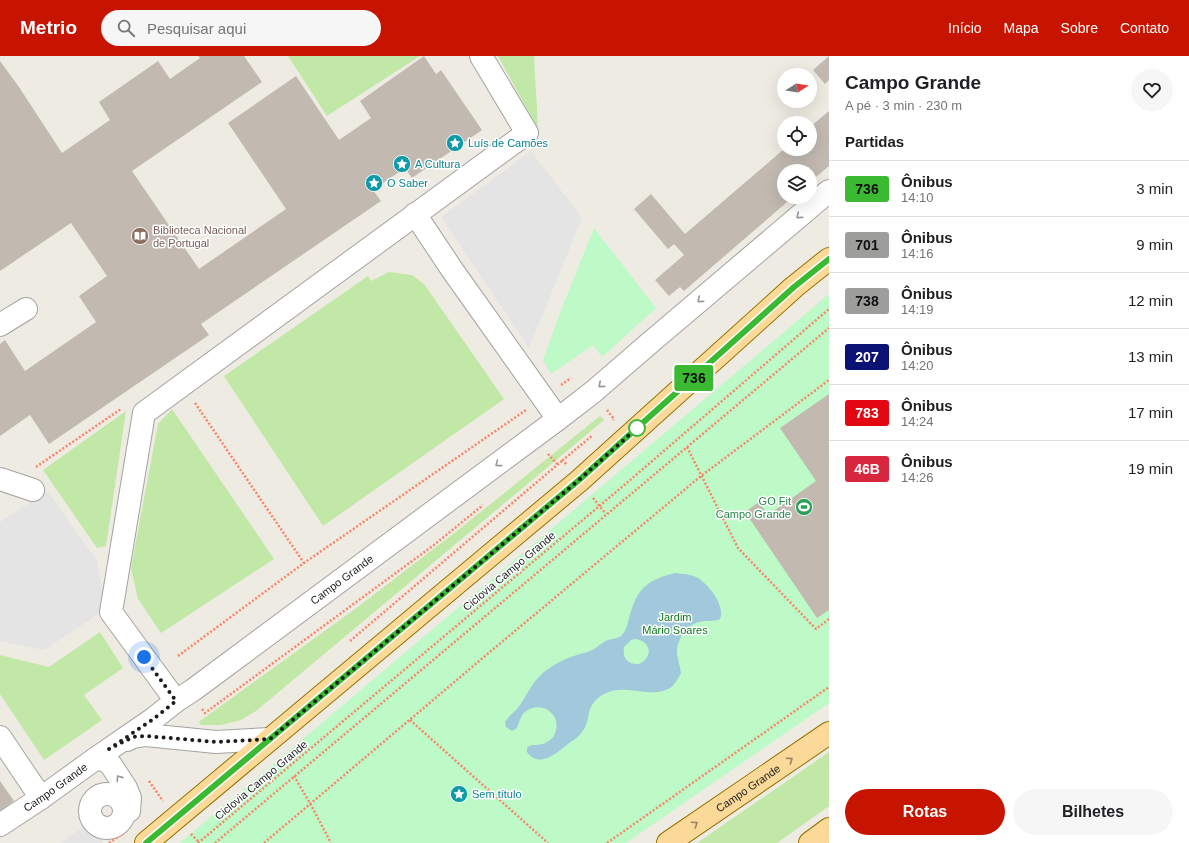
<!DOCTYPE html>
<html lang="pt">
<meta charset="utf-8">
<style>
body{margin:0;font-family:Arial,sans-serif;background:#f6f6f6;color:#202124;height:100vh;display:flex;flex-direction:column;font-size:15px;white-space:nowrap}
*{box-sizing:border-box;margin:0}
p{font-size:13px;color:#757577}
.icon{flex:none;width:22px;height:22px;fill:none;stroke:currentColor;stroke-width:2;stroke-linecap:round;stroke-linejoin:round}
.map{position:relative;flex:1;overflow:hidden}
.drawer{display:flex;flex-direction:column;background:#fff;width:360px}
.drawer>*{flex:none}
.badge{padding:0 8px;border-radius:3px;font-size:14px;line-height:26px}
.needle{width:26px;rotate:78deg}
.controls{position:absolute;left:777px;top:12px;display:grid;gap:8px}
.controls a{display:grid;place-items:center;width:40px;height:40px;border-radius:50%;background:#fff;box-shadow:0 4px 16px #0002;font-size:20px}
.you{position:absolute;width:20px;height:20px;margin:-10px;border:3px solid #fff;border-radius:50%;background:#1a73e8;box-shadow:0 0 0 6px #1a73e833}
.map>.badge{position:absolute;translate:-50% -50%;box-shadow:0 0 0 2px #fff}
h2{padding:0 16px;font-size:15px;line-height:36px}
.round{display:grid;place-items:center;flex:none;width:42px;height:42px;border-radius:21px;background:#f6f6f6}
.summary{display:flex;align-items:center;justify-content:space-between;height:68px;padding:0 16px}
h1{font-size:19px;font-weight:600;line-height:30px}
.primary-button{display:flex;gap:8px;margin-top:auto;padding:8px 16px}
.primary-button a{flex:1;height:46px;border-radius:24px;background:#c71401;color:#fff;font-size:16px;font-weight:600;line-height:46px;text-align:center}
.primary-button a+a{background:#f6f6f6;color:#202124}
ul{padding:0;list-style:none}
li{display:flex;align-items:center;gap:12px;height:56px;padding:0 16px;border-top:1px solid #e0e0e0}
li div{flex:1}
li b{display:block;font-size:15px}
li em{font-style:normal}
li .badge{min-width:44px;font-weight:700;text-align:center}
header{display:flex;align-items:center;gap:24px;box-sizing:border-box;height:56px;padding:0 20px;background:#c71401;color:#fff}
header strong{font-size:19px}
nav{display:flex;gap:22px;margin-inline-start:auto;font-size:14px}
.search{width:280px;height:36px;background:#f6f6f6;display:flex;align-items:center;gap:10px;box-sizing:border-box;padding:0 14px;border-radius:22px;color:#757577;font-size:15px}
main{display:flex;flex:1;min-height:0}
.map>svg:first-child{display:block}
.grass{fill:#c1e8a7}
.park{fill:#bef9c8}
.parking{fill:#e4e4e4}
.water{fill:#a2c9db;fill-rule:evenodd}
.building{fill:#c2bab1}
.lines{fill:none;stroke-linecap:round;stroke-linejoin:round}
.minor-casing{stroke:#a3a3a3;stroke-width:24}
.major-casing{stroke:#947101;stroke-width:24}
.path{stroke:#f98467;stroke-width:2.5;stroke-dasharray:2 2;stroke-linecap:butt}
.minor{stroke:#fff;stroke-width:22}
.major{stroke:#fbda99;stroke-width:22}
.oneway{stroke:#999}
.oneway2{stroke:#978461}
.line-casing{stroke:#fff;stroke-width:9}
.line{stroke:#3cb932;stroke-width:6}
.walk{stroke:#1c1c1c;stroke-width:4;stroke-dasharray:0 7.2}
.stop-dot{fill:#fff;stroke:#3cb932;stroke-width:2}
.labels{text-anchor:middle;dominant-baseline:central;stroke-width:3;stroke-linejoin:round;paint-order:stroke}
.culture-label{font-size:11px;fill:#0d838f;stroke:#fff;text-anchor:start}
.education-label{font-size:11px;fill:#785e54;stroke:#fff;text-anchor:start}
.leisure-label{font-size:11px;fill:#27864d;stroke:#fff;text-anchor:end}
.street-label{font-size:11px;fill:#1c1c1c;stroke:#fff}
.park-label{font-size:11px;fill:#0c791f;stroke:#fff}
</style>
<header>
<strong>Metrio</strong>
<div class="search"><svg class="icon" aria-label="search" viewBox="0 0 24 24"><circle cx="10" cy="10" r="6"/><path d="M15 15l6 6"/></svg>Pesquisar aqui</div>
<nav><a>Início</a><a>Mapa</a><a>Sobre</a><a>Contato</a></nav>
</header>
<main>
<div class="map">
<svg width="829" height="787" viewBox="0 0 829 787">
<rect width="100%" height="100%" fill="#eeebe2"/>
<path class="grass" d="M288,0h132l-93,60z
M498,0h36l4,73z
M389,216l23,3 12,9 80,115 -181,127 -99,-150 144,-100 3,5z
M172,353l102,150 -113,74 -23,-34 -7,-31 27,-144z
M126,355l-20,135 -9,2 -54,-78z
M600,360l4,4 -348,291 -15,9 -20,5h-20l-2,-2 1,-2 155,-112 102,-78z
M100,576l23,36 -39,27 18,25 -58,40 -44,-66v-39l49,12z
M829,696v54l-52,37h-80z"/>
<path class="park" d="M594,172l62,80 -54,49 -9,-12 -42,29 -8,-14 15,-42z
M829,238v409l-203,140h-446z"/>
<path class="parking" d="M531,95l51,67 -53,130 -88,-131z
M47,435l50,69 9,49 -62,41 -44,-9v-119z
M89,767l14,19 -1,1h-42z"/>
<path class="water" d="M675,517c7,1 15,1 21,4 12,6 30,29 24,42 -7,3 -14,1 -21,3 -13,3 -23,19 -22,32 1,6 3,13 4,19 -3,5 -6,12 -11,15 -21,13 -50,-10 -73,11 -12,11 -6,23 -15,33 -3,5 -9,8 -14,12 -11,9 -29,25 -41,8v-4l2,-2c6,-2 12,0 18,-4 4,-2 7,-5 8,-9 8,-20 -17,-35 -32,-19 -3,4 -4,9 -6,14l-5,3 -6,-4 -1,-5c3,-5 8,-9 12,-13 10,-13 14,-26 27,-37 9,-7 20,-13 30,-16 7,-3 14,-3 20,-7 4,-2 6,-5 10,-7 5,-4 12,-2 17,-6 7,-7 7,-16 10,-25 8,-25 20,-32 44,-38zM635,583c16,2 19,18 4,25 -11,1 -17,-6 -15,-17l7,-7z"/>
<path class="building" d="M198,0h46l18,26 -130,89 67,98 87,-60 -58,-86 68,-47 43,64 32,-22 -11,-17 64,-45 12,18 5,-4 41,60 -70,48 -7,-10 -32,22 8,11 -180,123 8,11 -160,109 -19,-29 -30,21v-92l5,-4 20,31 71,-49 -17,-26 28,-20 -36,-53 -71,48v-210l19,26 43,66 48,-33 -11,-18 59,-41 12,18 30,-21z
M829,0v24l-4,4 -12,-14z
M829,55v55l-19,16v-11h-26v26h9l-109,94 -4,-4 -11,9 -14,-16 29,-25 -10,-11 -6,5 -34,-40 17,-15 34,40 99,-85h26v-22z
M829,338v216l-12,8 -72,-106 14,-10 9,13 48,-34 -36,-53z
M0,725l14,20 -14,10z"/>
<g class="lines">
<defs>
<g id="minor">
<path d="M415,158l38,57 105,148"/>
<path d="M0,269l26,-16"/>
<path d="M0,423l33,11"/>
<path d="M176,645l-65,-89 33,-199 383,-280 -46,-77"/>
<path d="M0,681l41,61"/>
<path d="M127,684l6,-3 13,-2 70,7 54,-3"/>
<path d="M95,703l10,1 6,5 15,23 4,10 -1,13"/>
<circle cx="107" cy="755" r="17"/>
<path id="s1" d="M0,769l41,-27 54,-39 58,-40 23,-18 17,-11 365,-271 35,-27 59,-51 177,-150"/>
</g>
<g id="major">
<path d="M146,787l433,-362 215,-194 35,-28"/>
<path id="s2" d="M668,787l161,-110"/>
<path d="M810,787l19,-14"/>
</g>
</defs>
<use href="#minor" class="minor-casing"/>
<use href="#major" class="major-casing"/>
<path class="path" d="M561,329l10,-7
M195,347l109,160
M607,354l7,9 -1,1
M687,391l51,101 78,81 13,-10
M548,398l9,10
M566,408l-3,-4 30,-25
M36,411l85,-58
M593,442l13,16
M350,585l213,-181
M178,600l126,-93 222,-153
M202,653l3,4 229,-168 49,-40
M410,664l138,123
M294,720l17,29 20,38
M149,725l14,20
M191,778l8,8
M109,787l16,-11
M198,787l424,-356 207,-178
M215,787l614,-515
M264,787l227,-192 210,-175 128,-96
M607,787l222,-156"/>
<use href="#minor" class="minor"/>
<use href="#major" class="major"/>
</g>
<defs><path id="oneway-chevron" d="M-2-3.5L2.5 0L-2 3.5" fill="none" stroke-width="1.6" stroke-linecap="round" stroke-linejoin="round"/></defs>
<g class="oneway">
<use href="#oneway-chevron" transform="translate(799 160) rotate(140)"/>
<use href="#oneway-chevron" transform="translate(700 244) rotate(140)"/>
<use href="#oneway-chevron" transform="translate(601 329) rotate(139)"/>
<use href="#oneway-chevron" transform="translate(498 408) rotate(143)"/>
<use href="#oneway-chevron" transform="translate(119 722) rotate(-125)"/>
</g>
<g class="oneway2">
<use href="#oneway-chevron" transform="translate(790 704) rotate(-34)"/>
<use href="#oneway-chevron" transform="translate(695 768) rotate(-34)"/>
</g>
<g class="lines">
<defs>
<path id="line" d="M146,787l433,-363 215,-193 35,-28"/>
</defs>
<use href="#line" class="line-casing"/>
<use href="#line" class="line"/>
<path class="walk" d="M144,601l32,44 -24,19 -43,29 24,-12 13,-1 70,6 54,-3 309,-259 58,-52"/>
</g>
<defs>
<symbol id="sight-disc" viewBox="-11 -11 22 22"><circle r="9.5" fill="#0f9aa8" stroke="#fff"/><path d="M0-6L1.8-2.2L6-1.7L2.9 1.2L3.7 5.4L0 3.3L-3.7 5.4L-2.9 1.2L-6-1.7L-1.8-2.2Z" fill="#fff"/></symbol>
<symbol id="library-disc" viewBox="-11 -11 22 22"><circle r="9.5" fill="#8d6e63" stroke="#fff"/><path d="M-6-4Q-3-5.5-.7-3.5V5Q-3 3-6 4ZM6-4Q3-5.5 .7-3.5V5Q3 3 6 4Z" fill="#fff"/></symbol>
<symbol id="stadium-disc" viewBox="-11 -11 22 22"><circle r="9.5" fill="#2e9e5b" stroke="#fff"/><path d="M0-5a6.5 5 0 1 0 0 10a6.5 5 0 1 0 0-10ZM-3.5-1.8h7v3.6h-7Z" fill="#fff"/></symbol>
</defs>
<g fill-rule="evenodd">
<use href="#sight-disc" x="445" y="77" width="20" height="20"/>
<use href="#sight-disc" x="392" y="98" width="20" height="20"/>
<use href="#sight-disc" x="364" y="117" width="20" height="20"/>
<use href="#library-disc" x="130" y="170" width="20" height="20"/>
<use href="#stadium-disc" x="794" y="441" width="20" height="20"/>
<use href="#sight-disc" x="449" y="728" width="20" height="20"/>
</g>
<circle class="stop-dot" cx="637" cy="372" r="8"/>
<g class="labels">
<g class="culture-label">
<text x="468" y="87">Luís de Camões</text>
<text x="415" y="108">A Cultura</text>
<text x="387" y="127">O Saber</text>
<text x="472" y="738">Sem título</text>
</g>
<g class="education-label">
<text x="153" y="174">Biblioteca Nacional<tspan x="153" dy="13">de Portugal</tspan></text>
</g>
<g class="leisure-label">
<text x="791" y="445">GO Fit<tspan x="791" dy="13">Campo Grande</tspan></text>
</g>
<g class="street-label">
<text transform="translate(509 515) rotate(-40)">Ciclovia Campo Grande</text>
<text stroke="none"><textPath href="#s1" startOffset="421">Campo Grande</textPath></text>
<text transform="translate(261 724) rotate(-40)">Ciclovia Campo Grande</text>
<text stroke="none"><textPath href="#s1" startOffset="67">Campo Grande</textPath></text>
<text stroke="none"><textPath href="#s2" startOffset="97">Campo Grande</textPath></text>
</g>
<g class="park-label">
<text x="675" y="561">Jardim<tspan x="675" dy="13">Mário Soares</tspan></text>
</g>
</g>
</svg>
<div class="controls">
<a><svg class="needle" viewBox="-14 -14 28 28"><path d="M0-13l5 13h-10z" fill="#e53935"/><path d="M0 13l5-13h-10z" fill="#757577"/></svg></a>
<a><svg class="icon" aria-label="locate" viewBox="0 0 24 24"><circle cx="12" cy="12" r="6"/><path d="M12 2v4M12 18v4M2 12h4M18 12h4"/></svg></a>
<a><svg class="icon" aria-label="layers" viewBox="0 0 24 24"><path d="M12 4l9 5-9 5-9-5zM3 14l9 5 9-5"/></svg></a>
</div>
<div class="you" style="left:144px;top:601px"></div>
<b class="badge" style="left:694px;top:322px;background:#3cb932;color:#111">736</b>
</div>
<section class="drawer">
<div class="summary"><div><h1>Campo Grande</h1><p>A pé · 3 min · 230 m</p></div><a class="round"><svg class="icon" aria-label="heart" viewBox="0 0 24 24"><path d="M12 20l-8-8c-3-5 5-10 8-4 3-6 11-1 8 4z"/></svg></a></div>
<h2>Partidas</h2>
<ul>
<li><span class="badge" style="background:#3cb932;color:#111">736</span><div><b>Ônibus</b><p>14:10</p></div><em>3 min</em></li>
<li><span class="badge" style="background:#9d9d9c;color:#111">701</span><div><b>Ônibus</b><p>14:16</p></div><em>9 min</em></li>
<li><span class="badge" style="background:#9d9d9c;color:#111">738</span><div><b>Ônibus</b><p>14:19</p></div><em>12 min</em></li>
<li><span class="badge" style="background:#0a1274;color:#fff">207</span><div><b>Ônibus</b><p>14:20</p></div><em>13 min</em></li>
<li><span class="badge" style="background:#e30613;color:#fff">783</span><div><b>Ônibus</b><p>14:24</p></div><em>17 min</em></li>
<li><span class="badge" style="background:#d7263d;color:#fff">46B</span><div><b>Ônibus</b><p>14:26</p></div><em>19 min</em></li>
</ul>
<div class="primary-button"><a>Rotas</a><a>Bilhetes</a></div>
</section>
</main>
